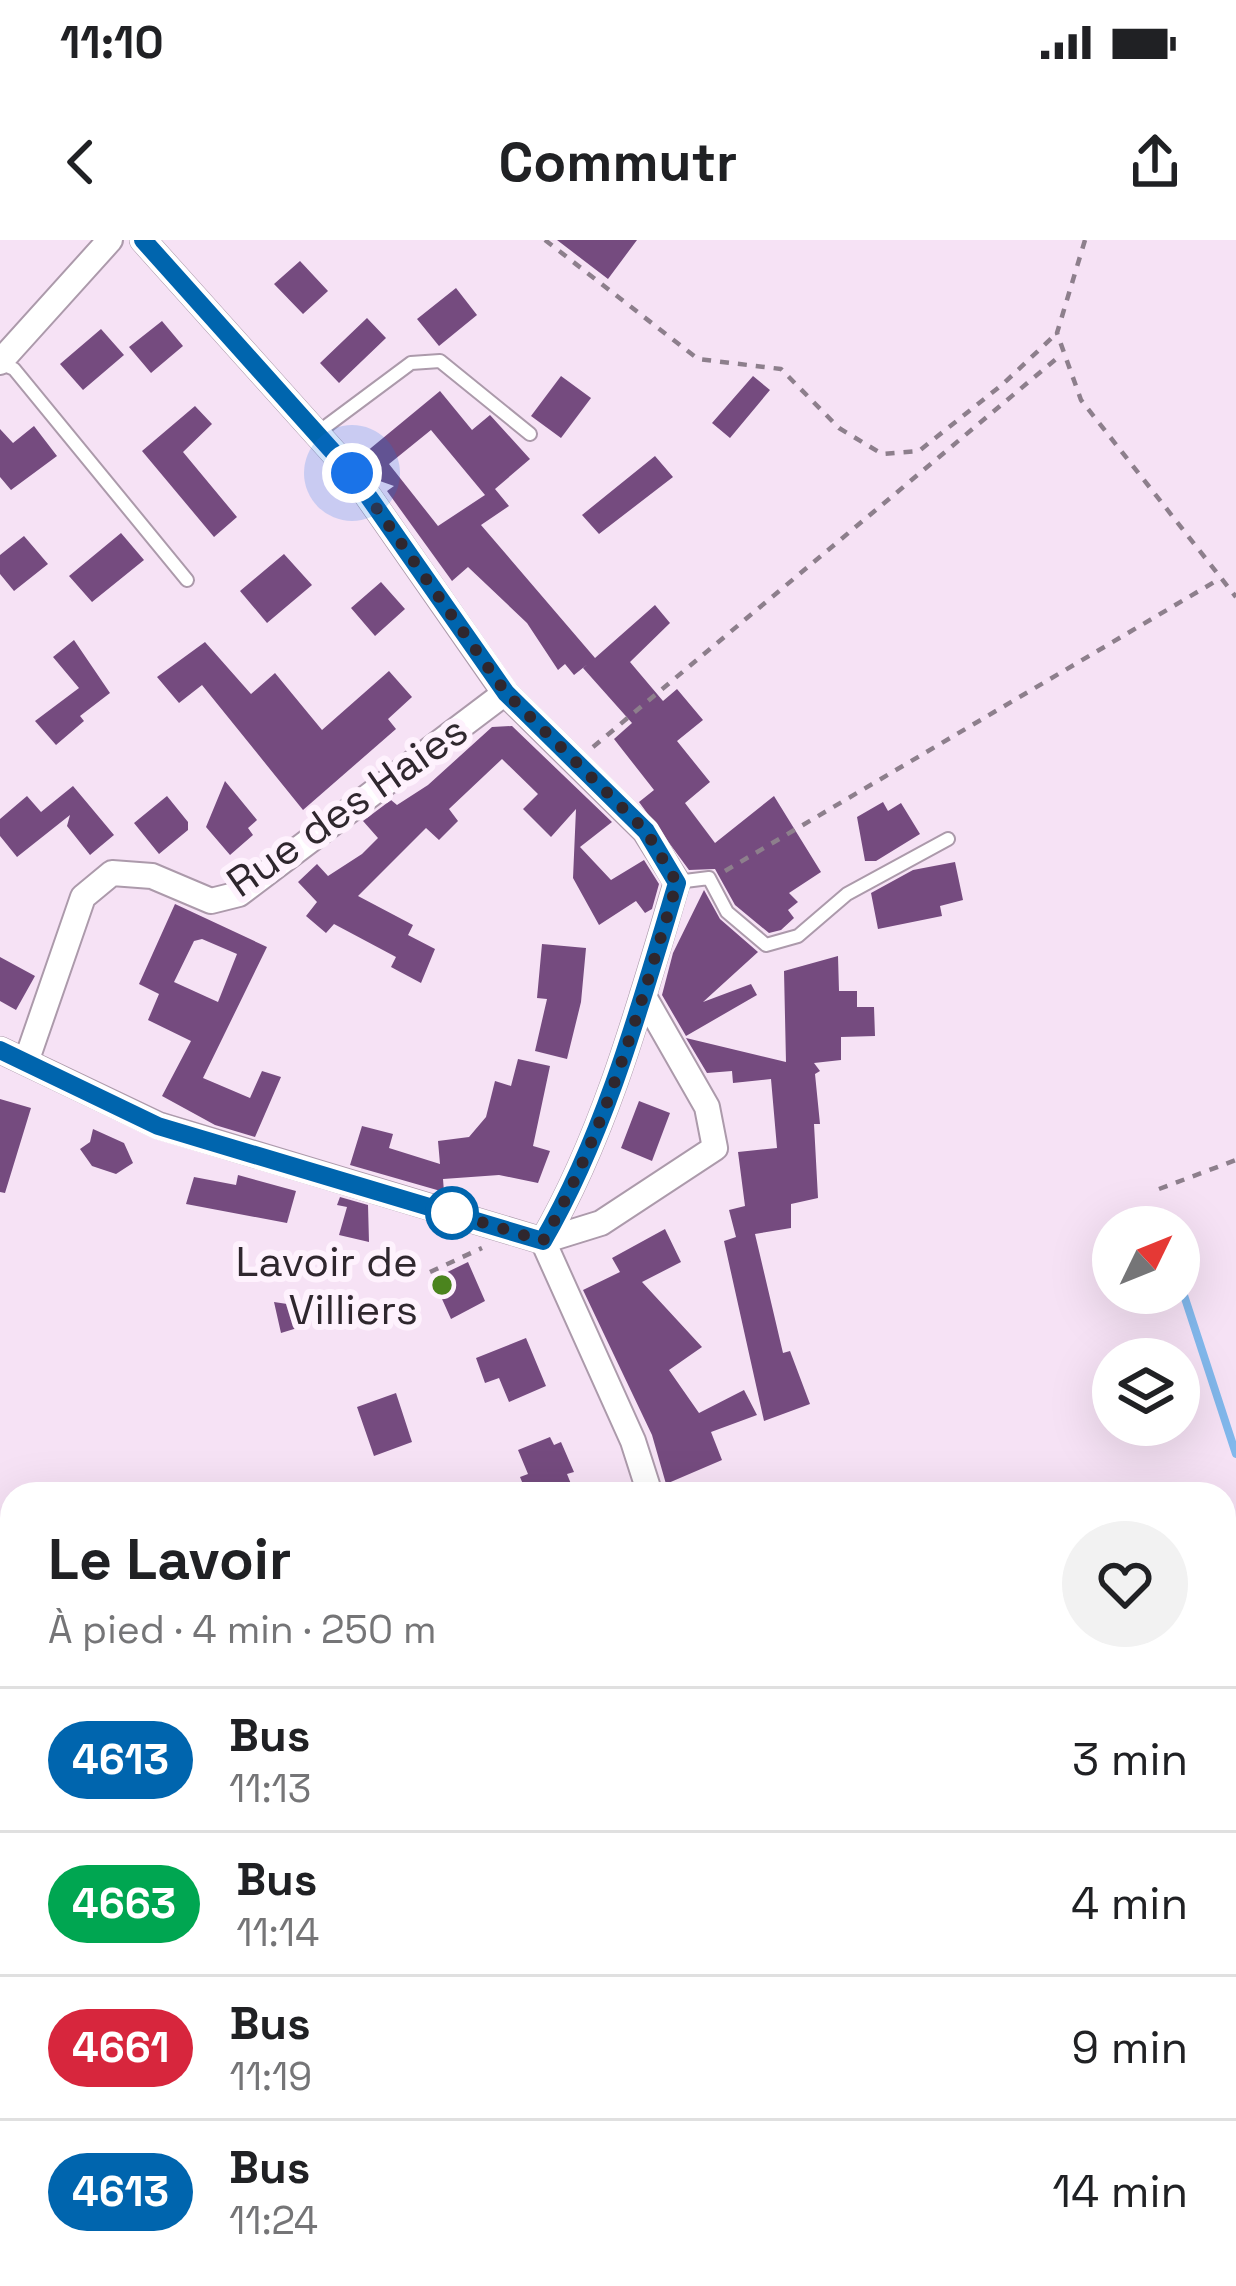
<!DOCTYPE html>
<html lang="fr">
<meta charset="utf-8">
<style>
body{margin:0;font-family:"Space Grotesk",sans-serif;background:#f2f2f2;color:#202124;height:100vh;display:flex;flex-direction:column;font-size:45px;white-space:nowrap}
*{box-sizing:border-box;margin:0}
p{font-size:39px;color:#757577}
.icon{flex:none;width:66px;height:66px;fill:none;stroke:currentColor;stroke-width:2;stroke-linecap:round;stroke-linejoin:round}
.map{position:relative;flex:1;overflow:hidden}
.drawer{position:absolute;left:0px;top:1242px;width:1236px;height:804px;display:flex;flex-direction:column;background:#fff;border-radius:36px 36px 0 0;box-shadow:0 12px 48px #0002}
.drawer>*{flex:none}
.badge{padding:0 24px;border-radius:39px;font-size:42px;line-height:78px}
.needle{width:78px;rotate:47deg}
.buttons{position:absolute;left:1092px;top:966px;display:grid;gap:24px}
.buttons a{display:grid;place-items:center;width:108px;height:108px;border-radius:50%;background:#fff;box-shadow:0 12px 48px #0002;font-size:60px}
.you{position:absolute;width:60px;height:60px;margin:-30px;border:9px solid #fff;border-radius:50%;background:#1a73e8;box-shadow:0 0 0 18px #1a73e833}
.map>.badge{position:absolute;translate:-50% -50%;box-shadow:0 0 0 6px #fff}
.round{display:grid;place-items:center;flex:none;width:126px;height:126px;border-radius:63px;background:#f2f2f2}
.summary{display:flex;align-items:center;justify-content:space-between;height:204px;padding:0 48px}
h1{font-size:57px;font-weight:800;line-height:90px}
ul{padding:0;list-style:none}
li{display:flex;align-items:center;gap:36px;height:144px;padding:0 48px;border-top:3px solid #e0e0e0}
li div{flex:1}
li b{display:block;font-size:45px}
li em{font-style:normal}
li .badge{min-width:132px;font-weight:700;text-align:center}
.status{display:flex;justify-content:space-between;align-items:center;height:84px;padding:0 60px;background:#fff;direction:ltr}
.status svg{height:33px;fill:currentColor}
header{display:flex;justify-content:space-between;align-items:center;height:156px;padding:0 48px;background:#fff;font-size:54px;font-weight:800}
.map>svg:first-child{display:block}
.green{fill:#b2c480}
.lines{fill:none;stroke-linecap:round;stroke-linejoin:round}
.stream{stroke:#82b8ec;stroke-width:8}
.building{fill:#754b7f;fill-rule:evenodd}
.service-casing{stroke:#ac9aab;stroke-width:16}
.minor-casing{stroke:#ac9aab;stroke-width:28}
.path{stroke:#8d7f8c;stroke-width:4.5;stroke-dasharray:9 9;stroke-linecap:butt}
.service{stroke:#fff;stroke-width:12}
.minor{stroke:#fff;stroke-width:24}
.line-casing{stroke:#fff;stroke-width:27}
.line{stroke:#0065ae;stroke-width:18}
.walk{stroke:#2f272e;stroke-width:12;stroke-dasharray:0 21.6}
.stop-dot{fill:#fff;stroke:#0065ae;stroke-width:6}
.poi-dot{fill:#4b841e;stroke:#fef2fd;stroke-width:4.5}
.labels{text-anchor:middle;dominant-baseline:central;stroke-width:12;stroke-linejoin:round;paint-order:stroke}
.street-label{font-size:42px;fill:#2f272e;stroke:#fef2fd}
.poi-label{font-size:42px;fill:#2f272e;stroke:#fef2fd;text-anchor:end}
</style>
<div class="status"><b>11:10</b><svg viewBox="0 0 49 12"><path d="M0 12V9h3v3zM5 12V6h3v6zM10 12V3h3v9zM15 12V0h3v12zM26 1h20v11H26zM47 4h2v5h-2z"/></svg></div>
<header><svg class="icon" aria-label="back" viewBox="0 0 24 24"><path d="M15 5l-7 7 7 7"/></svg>Commutr<svg class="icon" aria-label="share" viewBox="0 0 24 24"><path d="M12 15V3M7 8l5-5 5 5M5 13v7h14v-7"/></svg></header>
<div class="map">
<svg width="1236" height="2046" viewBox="0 0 1236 2046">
<rect width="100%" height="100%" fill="#f6e2f5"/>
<path class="green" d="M1236,1766v280h-127l-2,-12h117v-259z
M274,2034h275l3,12h-275z"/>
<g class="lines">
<path class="stream" d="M1179,1040l57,174
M1224,1759l12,-9
M77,2046l16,-12"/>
</g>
<path class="building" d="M557,0h80l-29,39z
M300,21l28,30 -25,23 -29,-30z
M456,48l21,27 -38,31 -22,-27z
M367,78l19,20 -47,45 -19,-20z
M162,81l21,25 -32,27 -22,-26z
M101,89l23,26 -41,35 -23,-26z
M561,136l30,22 -30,40 -30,-22z
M753,136l17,14 -40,48 -18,-15z
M440,151l32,39 18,-15 40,44 -35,30 14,17 -28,19 114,133 60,-53 15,18 -40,39 33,39 14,-12 26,31 -26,21 33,41 -25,21 30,40 59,-47 47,76 -32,21 9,9 -10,8 6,8 -13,12 -12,3 -34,-28 -20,-36 -26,1 -50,-68 15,-12 -40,-51 18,-16 -49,-55 6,-5 -15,12 -9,-11 -7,6 -31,-47 -59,-56 -16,14 -65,-90 7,-5 -17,-6 -17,-23zM431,190l54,65 -47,31 -49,-62z
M195,166l17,18 -29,28 54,65 -23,20 -72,-86z
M34,186l23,30 -46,34 -11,-13v-48l13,14z
M655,216l18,21 -74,57 -17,-19z
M121,293l23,27 -52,42 -23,-26z
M24,296l24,28 -34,27 -14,-17v-19z
M284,314l28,31 -45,38 -27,-32z
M381,342l24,27 -30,27 -24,-28z
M74,400l36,53 -30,23 4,5 -28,24 -21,-24 44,-33 -26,-31z
M205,402l46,52 24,-21 47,57 67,-59 23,26 -24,22 8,10 -93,81 -101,-125 -23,18 -22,-26z
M512,486l100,96 -32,25 31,33 33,-20 15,24 -7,25 -7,4 -9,-12 -37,24 -26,-47 3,-69 -25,28 -28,-28 15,-15 -36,-35 -53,50 9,12 -19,19 -13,-12 -68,68 55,29 -5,10 27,14 -14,34 -30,-16 5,-10 -62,-33 -8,9 -20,-17 11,-14 -19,-20 19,-18 11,12 34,-22 16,-16 -15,-17 28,-21 6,5 31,-20 64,-58z
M225,541l32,39 -9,8 5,7 -23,20 -24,-28z
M73,546l41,49 -24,20 -23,-29 3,-11 -53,42 -17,-21v-17l27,-23 14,16z
M167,556l21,26v8l-29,24 -25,-31z
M883,562l5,9 13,-8 19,31 -44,27h-11l-8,-44z
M955,622l8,38 -23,6 2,10 -64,13 -7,-36 42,-23z
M704,650l16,29 38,33 -55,50 48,-18 6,11 -71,41 -24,-41 11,-42z
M175,664l92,43 -64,131 47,20 12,-27 19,6 -26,60 -40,-12 -53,-29 29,-55 -43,-21 11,-26 -20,-10zM202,699l35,15 -19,48 -44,-20 20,-41z
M542,704l44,4 -5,54 -14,57 -32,-8 12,-52 -10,-1z
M838,716l1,35h18v16h17l1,29 -34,1v23l-27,3 6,8 -5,3 5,50h-6l4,74 -27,6v24l-36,6 28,119 7,-2 20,53 -46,17 -40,-180 12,-4 -7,-27 16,-4 -7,-54 39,-4 -6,-69 -38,4 -1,-12 -25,2 -21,-35 100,24 -2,-91z
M0,717l35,19 -19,34 -16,-9z
M518,819l32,7 -17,80 17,5 -12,32 -39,-8 -56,4 1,13 -94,-27 12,-39 31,8 -4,14 51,16 -2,-23 31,-4 17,-20 9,-36 16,5z
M0,859l31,9 -26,85 -5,-1z
M639,861l31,12 -18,48 -31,-13z
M93,889l31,14 9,20 -17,11 -24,-8 -12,-17 10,-7z
M238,935l58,16 -9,32 -101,-19 8,-27 42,8z
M340,957l28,8 1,37 -30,-7 8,-28 -10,-2z
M665,989l16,33 -39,20 60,65 -33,23 30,43 45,-23 13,25 -46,17 11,28 -56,24 -14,-49 -69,-145 37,-18 -8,-14z
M468,1022l17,39 -34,18 -18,-40z
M274,1062l33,5v18l-26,8z
M526,1098l20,48 -37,16 -10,-24 -14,5 -9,-25z
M396,1153l16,49 -38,14 -17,-49z
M550,1197l4,8 7,-3 13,30 -7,2 8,20h-48l-7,-17 8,-3 -10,-24z"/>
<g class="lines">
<defs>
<path id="service" d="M0,123l14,6 173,211
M317,193l94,-70 29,-2 90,73
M677,642l32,-4 18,34 39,33 32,-9 49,-42 101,-55"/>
<path id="minor" d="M143,0l209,233 153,220 140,138 32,51c-36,121 -71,250 -134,359l90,200 17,53
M0,122l110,-122
M0,810l158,75 385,116 58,-18 114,-75 -8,-41 -64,-112
M26,822l57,-165 29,-24 40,3 59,25 28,-7 266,-201
M818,2034l2,12"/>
</defs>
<use href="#service" class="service-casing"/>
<use href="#minor" class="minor-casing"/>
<path class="path" d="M545,0l153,119 83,10 58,59 43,26 37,-3 84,-67 54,-51
M1085,0l-28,93 24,67 155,197
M593,507l469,-393
M725,631l496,-293
M1159,949l77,-29
M430,1032l52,-24
M1224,1421l12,-3"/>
<use href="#service" class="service"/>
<use href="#minor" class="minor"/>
</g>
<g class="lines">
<defs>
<path id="line" d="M0,810l158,76 385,115c63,-109 98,-238 134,-358l-31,-52 -140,-138 -154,-220 -209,-233"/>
</defs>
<use href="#line" class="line-casing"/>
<use href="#line" class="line"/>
<path class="walk" d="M352,233l154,220 140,138 31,52c-36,120 -71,249 -134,358l-91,-28"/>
</g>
<circle class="stop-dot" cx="452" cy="973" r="24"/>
<circle class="poi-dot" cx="442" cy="1045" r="12"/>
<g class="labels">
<g class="street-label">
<text transform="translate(347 566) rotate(-35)">Rue des Haies</text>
</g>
<g class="poi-label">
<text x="418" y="1021">Lavoir de<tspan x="418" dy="48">Villiers</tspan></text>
</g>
</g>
</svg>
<div class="buttons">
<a><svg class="needle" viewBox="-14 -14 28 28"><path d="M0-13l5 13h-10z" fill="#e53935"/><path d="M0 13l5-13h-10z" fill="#757577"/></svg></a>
<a><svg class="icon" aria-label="layers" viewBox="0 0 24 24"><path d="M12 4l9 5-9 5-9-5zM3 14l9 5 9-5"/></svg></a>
</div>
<div class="you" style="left:352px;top:233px"></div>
<section class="drawer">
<div class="summary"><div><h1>Le Lavoir</h1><p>À pied · 4 min · 250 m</p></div><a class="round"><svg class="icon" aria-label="heart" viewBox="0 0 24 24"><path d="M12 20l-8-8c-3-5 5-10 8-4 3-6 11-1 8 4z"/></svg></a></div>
<ul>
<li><span class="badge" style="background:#0065ae;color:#fff">4613</span><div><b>Bus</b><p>11:13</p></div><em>3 min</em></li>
<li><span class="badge" style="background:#00a651;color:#fff">4663</span><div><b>Bus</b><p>11:14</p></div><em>4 min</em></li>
<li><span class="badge" style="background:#d7263d;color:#fff">4661</span><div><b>Bus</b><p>11:19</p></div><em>9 min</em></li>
<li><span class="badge" style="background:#0065ae;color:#fff">4613</span><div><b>Bus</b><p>11:24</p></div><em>14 min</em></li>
</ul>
</section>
</div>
